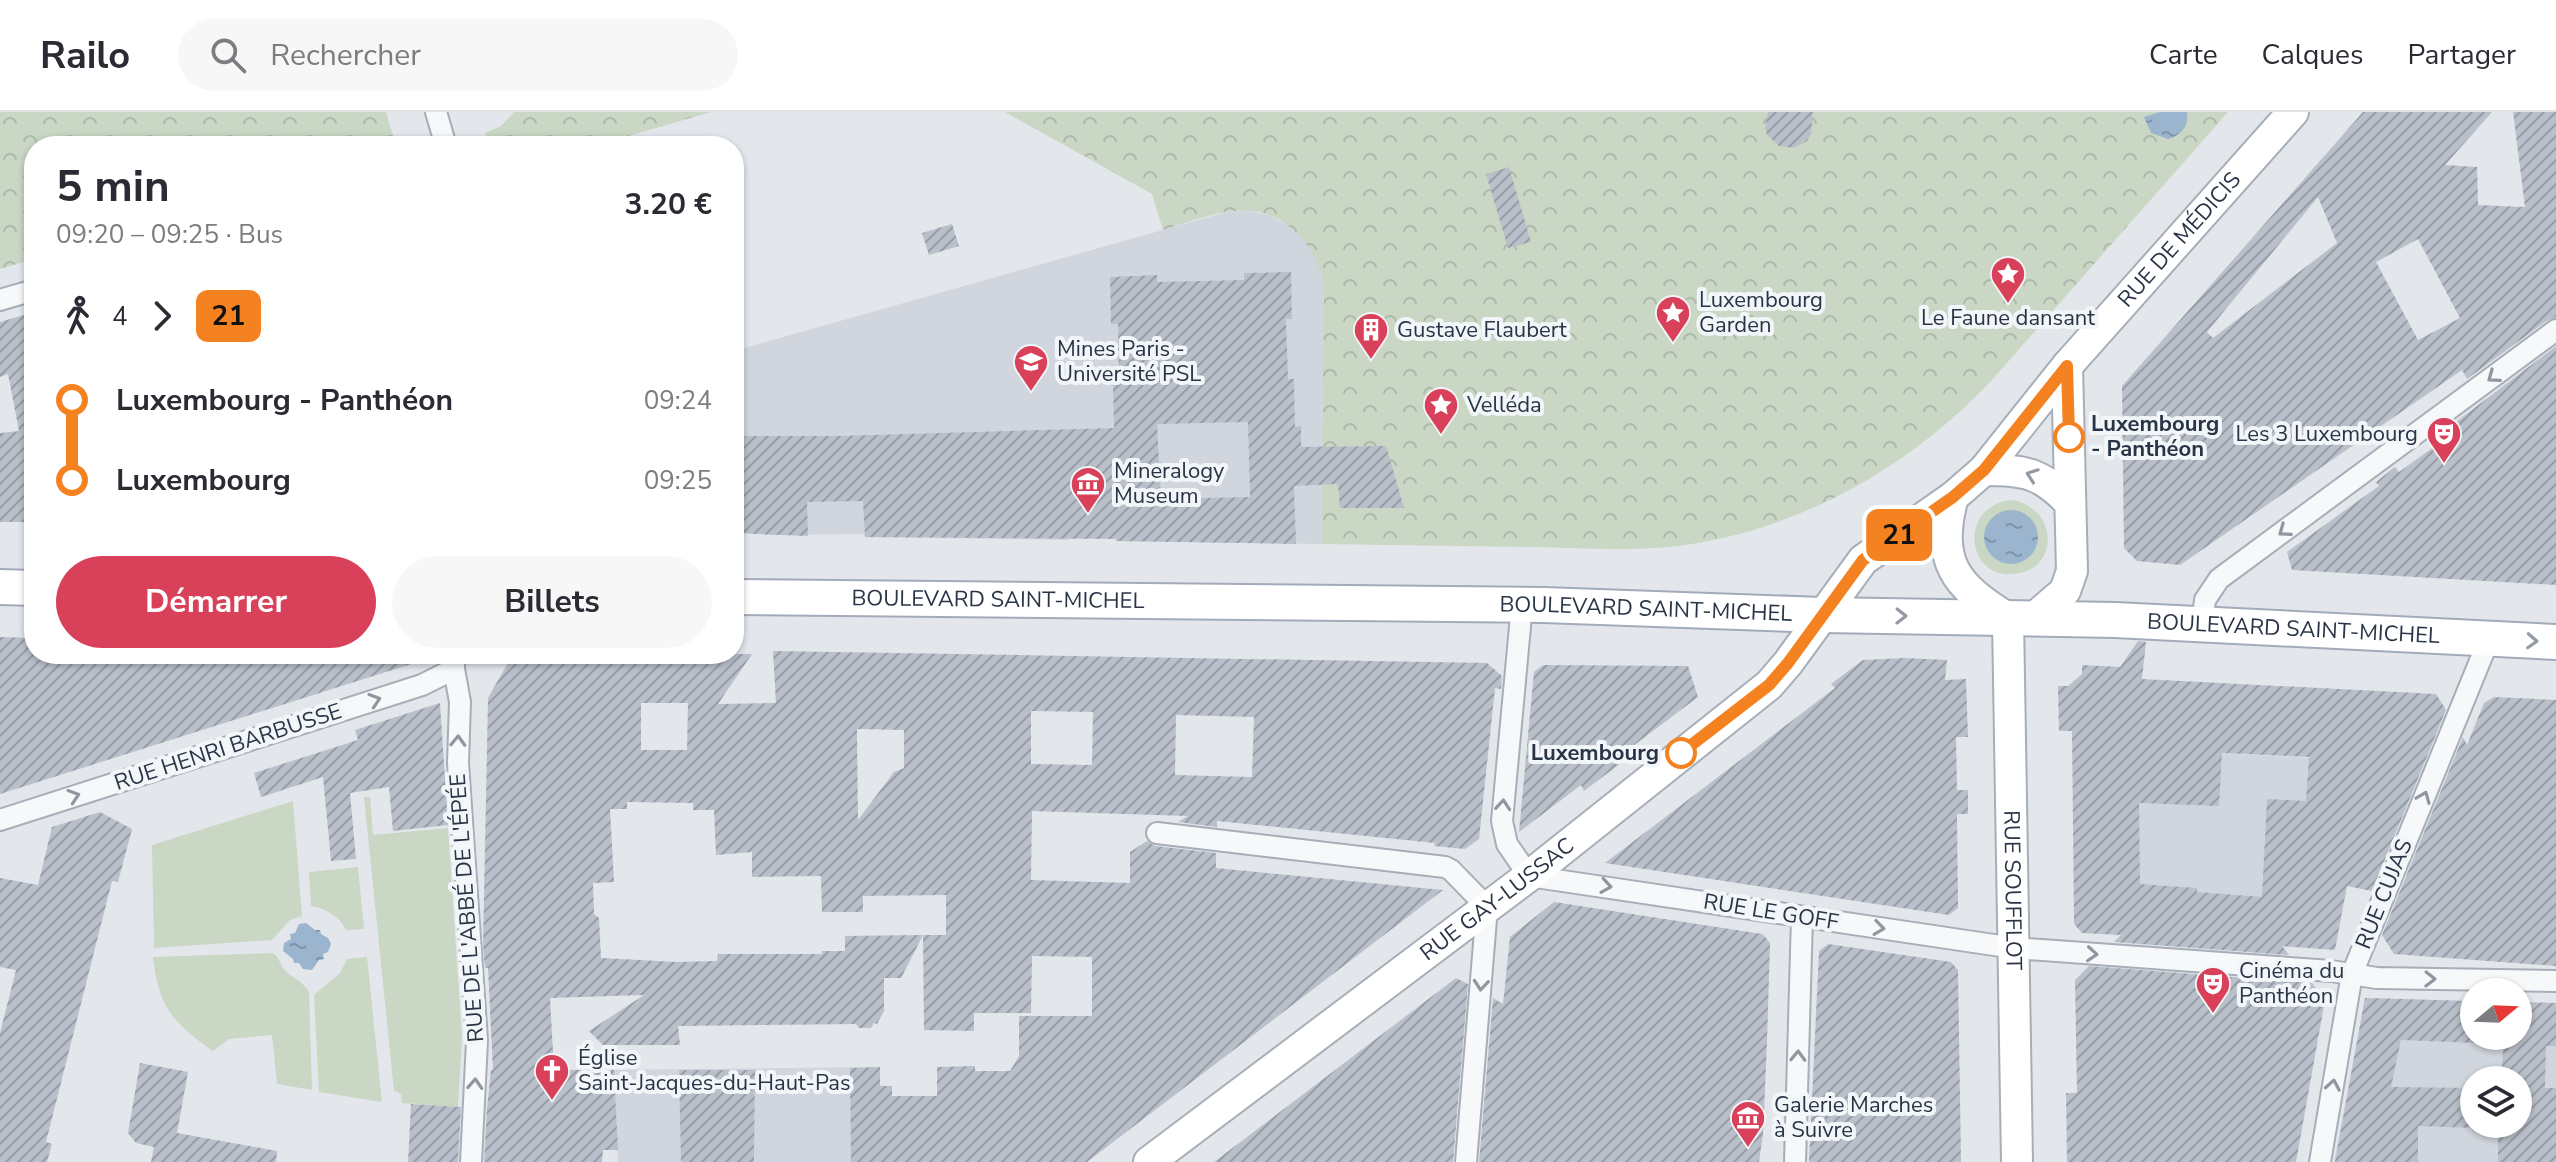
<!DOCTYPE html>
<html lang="fr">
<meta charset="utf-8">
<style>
body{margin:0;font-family:"Nunito Sans",sans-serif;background:#f7f7f7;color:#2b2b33;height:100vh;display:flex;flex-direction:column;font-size:30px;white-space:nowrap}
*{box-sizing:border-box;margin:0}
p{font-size:26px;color:#7c7c81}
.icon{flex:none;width:44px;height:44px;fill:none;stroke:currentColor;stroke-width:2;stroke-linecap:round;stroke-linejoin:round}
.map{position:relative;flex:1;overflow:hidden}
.panel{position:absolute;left:24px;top:24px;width:720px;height:528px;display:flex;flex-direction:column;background:#fff;border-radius:32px;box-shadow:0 2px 6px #0004}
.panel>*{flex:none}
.badge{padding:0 16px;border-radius:12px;font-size:28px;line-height:52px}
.needle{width:52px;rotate:71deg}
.buttons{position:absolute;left:2460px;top:866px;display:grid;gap:16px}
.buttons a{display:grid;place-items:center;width:72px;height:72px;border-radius:50%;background:#fff;box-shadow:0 2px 6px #0004;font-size:40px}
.map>.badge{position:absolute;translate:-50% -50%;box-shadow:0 0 0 4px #fff}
.legs{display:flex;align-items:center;gap:12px;height:88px;padding:0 32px;font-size:26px}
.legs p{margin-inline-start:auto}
.overview{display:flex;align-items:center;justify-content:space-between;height:136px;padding:0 32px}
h1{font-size:44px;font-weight:700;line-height:60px}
.action{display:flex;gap:16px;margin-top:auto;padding:16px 32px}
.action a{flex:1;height:92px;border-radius:48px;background:#d84159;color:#fff;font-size:32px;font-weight:700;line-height:92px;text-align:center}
.action a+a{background:#f7f7f7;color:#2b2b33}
ul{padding:0 32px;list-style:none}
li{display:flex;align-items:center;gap:28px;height:80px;font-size:30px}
li i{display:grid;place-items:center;width:12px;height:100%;margin:0 10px;background:currentColor}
li i::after{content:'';width:20px;height:20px;margin:-10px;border:6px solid;border-radius:50%;background:#fff}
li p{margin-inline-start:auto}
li:first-child i{background:linear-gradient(#0000 50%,currentColor 0)}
li:last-child i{background:linear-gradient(currentColor 50%,#0000 0)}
header{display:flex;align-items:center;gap:48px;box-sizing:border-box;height:112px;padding:0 40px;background:#fff;border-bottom:2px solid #e1e1e2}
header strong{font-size:38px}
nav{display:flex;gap:44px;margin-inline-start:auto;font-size:28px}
.search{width:560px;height:72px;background:#f7f7f7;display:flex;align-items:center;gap:20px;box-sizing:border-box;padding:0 28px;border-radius:44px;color:#7c7c81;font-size:30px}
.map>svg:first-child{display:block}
.built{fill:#d1d6de;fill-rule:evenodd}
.grass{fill:#c9d7c4;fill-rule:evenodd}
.park{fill:url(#park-crowns)}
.water{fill:url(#water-ripples)}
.building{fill:url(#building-hatch);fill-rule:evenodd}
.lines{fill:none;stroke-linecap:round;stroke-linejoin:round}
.street-casing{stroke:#a7aeb7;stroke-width:24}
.secondary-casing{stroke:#a7aeb7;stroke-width:34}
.primary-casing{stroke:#a2abb9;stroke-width:38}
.street{stroke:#f6f8fa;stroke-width:20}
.secondary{stroke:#fff;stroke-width:30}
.primary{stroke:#fff;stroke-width:34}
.oneway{stroke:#9096a0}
.oneway2{stroke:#949aa2}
.line-1-casing{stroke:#fff;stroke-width:18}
.line-1{stroke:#f58220;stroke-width:12}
.stop-1-dot{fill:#fff;stroke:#f58220;stroke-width:4}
.labels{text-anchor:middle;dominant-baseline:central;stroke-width:8;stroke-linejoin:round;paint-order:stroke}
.street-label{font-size:22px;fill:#293446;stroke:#f3f6f9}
.poi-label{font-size:22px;fill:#293446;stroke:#f3f6f9;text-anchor:start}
.stop-label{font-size:22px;font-weight:bold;fill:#293446;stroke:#f3f6f9;text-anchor:start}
</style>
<header>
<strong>Railo</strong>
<div class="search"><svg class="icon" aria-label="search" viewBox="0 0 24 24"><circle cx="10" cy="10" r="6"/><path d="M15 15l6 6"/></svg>Rechercher</div>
<nav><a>Carte</a><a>Calques</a><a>Partager</a></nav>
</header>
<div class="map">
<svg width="2556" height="1050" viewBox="0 0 2556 1050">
<defs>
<pattern id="park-crowns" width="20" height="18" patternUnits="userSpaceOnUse" patternTransform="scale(2)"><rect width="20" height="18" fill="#c9d7c4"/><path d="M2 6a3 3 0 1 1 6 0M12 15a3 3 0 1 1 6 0" fill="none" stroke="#adb9aa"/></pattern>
<pattern id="water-ripples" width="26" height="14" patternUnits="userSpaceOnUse" patternTransform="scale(2)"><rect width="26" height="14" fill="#9cb5ce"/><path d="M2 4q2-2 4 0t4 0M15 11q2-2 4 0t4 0" fill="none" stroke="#7f94a9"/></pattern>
<pattern id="building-hatch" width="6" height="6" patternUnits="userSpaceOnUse" patternTransform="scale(2)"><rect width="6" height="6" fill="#bac0ca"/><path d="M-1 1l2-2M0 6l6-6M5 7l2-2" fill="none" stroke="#979da6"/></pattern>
</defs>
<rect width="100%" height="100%" fill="#e3e7ec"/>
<path class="built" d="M1242,98l27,5 25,14 17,19 11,23 2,15 -3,258 -205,-3 -1,-3 -41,-1 -5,1 -1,2 -203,-3 -2,-3 -98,1 -25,-53 -3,-132 486,-137z
M2138,637l230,12 -54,51 -9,136 -165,-11z
M2365,886l44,1 65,37h44v-34l38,1v159h-222zM2474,968h44v44h-44z
M878,955l2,18 4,1 1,76h-267l-4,-92z"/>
<path class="grass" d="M2011,388c47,6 50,70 3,74 -48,5 -56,-68 -3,-74zM2037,418c2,21 -7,27 -25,34l-18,-6z
M364,685h6l3,38 75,-7 14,209 -4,70 -56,-4 -1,-9 -7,-3z
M293,689l9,115 -12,4 -18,20 -118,8 -2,-103z
M358,755l6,62 -18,1c-7,-14 -19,-21 -35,-24l-2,-34z
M273,841c7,5 6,10 11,16 8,10 16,9 25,23l3,98 -35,-6 -5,-49 -43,4 -16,12c-40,-28 -55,-45 -60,-94z
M367,845l15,145 -63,-10 -5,-97 26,-22 7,-14z"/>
<path class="park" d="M0,0h386l10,34h-362v113l-34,10z
M514,0h197l-117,34h-105l-4,-13 16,-7z
M1005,0h1223l-237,269c-85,90 -199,153 -323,166 -44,4 -90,1 -134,0 -71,-1 -142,-2 -213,-3l3,-258c-8,-43 -42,-80 -89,-75 -24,2 -49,12 -72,19l-11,-36z"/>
<path class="water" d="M2160,0h27c2,14 -5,23 -19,27l-17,-6 -7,-16z
M1984 425a27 27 0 1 1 54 0a27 27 0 1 1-54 0Z
M306,811l9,7h5l1,4 7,4 3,6 -3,8 -5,2 1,5 -5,1 -7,10 -9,-1 -4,-6h-5l-1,-4 -10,-8 1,-8 7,-4 -1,-5 5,-1 4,-9z"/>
<path class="building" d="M1768,0h45l-2,22 -4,7 -13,7 -15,-2 -11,-10 -3,-7z
M2363,0h129l-47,53 32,2 1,38 47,2 -12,-95h43v205l-8,3 -81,59 -5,-9 -282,195 -43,-4 -13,-13 -2,-162zM2318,85l19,46 -124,95 -6,-6zM2418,127l42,79 -42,22 -42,-78z
M1509,55l22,75 -23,6 -22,-74z
M952,112l7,22 -30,9 -7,-22z
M1291,160l1,47h-6l2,60h6l1,48 6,-1v21l85,-1 18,62h-64l-2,-24 -44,2 2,58 -180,-3v-2l-251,-2 -2,-36 -56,1 1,34 -74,-3v-51h6l-1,-46h100l275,-8 -1,-44h6l-1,-60h-7l-1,-47 47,-2v7l87,-2v-7zM1248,310l2,75 -89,2 -4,-75z
M34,200v210h-34v-89l19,-2 -11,-57 -8,3v-55z
M2556,234v239l-264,-15 -5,-18 92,-66 -3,-4 19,-15 4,5 50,-36 -5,-5z
M0,525l34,1v16h392l1,5 -427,135z
M2138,529l8,1 -4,37 294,15 10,16 -74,181 -25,-5 -12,64 -53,-4 7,9 -175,-13 7,-7 -39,-2 -8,-9 -2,-193h-13l-1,-45h10l14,-12v-9l38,2zM2222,641l87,4 -3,44 -39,-2 -5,98 -65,-5v-4l-57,-4 -1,-81 80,3z
M773,539l714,12 15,13 -1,13 -6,-1 -16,151 -14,10 -31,-3 1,-3 -218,-22v6l-39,-5 10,-6 -156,-5 -1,69 99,3v-31l17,-11 8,5 61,7v15l227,22 -356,272h-236l-1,-94 30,-1v19h12v10h45v-29l38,-1v5h35l9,-15v-40h73v-59l-60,-1 -1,57h-57v18l-50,-1 -1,-95h23v-40l-83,1v16h-41l-1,-36 -69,1v-25l-36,3 -2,-45h-21v-7l-66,-1v7h-17l4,73 -21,1 1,31 5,4 2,40 76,4 40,-1 1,-7h104v-3h23v-15l78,-1 -22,43h-17v33l-7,13 -3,-1 -3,5h-12l-3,-4 -178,2 2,19h-77l-14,-14 55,-36 -94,3 4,72h60l4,80h-15l-1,12h-118l3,-54 4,-38h2l-5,-102h-3l-2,-23 5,-247 25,-44h239l-34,50 58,-1zM641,591h47l-1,47h-46zM1031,599l62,1 -1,53 -61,-1zM1176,603l78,2 -2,60 -77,-2zM857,617l47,1v38l-10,4 -36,48z
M1905,546l42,2 -2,20 21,-1 2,58h-12l1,53h11v24h-11l1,94 -9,7 -344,-52 230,-175 -4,-4 32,-24z
M1543,553l145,1 10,31 -77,58 4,5 -41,31 -3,-6 -62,47 15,-160z
M2494,585l62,3v266l-162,-12 -12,-19 81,-198 4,8 17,-42z
M440,591l8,122 -55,6 -4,-44 -39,6 6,66 -25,2 -8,-84 -62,20 -7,-24 104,-33 -3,-10z
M100,700l32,17 -14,53 -6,-1 -66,261 6,2 -5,18h-47v-129l16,-63 -16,-3v-89l38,7 14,-58z
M1554,790l208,32 4,4 4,5 -3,99 -4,92 -4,28h-280l14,-164 10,6 7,-67z
M1828,832l123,18 7,8 3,192h-152l10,-211z
M2089,854l223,17 13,17 -29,162h-229l-1,-69h11l-2,-113z
M1456,866l12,6 -15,178h-239z
M2365,886l109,3v42l-73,-3 -10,47 83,1v40l-56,-2v36h-83z
M2518,890l38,1v43h-10l-1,42h11v74h-58v-38h20v-44h-17l3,-44h14z
M140,951l48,9 -11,61 100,18 -1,11h-125l3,-15 -18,-4 -8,-10z
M679,958h76l-1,92h-73z
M411,992l50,3 -3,55h-50z"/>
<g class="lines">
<defs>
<path id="street" d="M436,0l10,34
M0,188l34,-10
M1522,493l-20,216 5,23 22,32 485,72 317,23 46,7 179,3
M2202,514l3,-26 14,-21 337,-249
M454,542v15l6,33 -2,61 19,278 -6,121
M0,708l422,-135 32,-16
M1157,721l288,34 6,3 36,37 -21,255
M1795,1050l7,-245
M2320,1050l32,-188 137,-335"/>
<g id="secondary">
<path d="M1984,358c42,0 57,3 86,33"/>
<path id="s1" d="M1953,385c-18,64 2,89 55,121l9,544"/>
<path d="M2034,506l31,-27 7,-20 -5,-205"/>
<path id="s2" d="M1149,1050l380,-286 240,-191 19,-22 75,-103 90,-63 31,-27 83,-104 226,-254"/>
</g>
<g id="primary">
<path d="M0,475l34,1"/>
<path id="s3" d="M734,485l810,8 279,10 292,5 441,22"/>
</g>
</defs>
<use href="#street" class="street-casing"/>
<use href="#secondary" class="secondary-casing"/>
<use href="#primary" class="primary-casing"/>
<use href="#street" class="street"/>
<use href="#secondary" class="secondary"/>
<use href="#primary" class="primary"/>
</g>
<defs><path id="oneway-chevron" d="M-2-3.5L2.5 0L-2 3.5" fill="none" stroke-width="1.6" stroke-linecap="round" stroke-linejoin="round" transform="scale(2)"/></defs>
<g class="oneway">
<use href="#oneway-chevron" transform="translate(2493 265) rotate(144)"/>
<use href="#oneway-chevron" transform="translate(2284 419) rotate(144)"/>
<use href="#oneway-chevron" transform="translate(375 588) rotate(-18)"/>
<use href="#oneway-chevron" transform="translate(458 629) rotate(-88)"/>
<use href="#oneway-chevron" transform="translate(74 684) rotate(-18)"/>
<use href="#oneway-chevron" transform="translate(2424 685) rotate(-68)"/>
<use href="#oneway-chevron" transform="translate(1503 693) rotate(-85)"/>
<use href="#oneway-chevron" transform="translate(1606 774) rotate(9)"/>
<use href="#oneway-chevron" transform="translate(1879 816) rotate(8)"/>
<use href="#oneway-chevron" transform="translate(2092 842) rotate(4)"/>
<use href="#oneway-chevron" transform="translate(2430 867) rotate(1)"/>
<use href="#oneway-chevron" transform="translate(1481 873) rotate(95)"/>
<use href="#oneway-chevron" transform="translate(1798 944) rotate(-88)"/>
<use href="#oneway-chevron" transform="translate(475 972) rotate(-87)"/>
<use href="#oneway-chevron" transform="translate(2333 973) rotate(-80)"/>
</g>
<g class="oneway2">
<use href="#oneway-chevron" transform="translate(2032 363) rotate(-160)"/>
<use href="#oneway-chevron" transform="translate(1901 504) rotate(1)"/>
<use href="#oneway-chevron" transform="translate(2532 529) rotate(3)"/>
</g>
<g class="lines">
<defs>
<path id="line-1" d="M1681,641l88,-68 19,-22 75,-103 90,-63 31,-27 83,-104 2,71"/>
</defs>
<use href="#line-1" class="line-1-casing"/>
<use href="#line-1" class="line-1"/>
</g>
<defs>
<symbol id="sight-pin" viewBox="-11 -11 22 30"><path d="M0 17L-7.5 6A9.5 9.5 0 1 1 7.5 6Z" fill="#d84159" stroke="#f3f6f9"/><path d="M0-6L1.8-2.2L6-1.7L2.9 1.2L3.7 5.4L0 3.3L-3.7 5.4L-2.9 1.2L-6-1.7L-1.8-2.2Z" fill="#fff"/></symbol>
<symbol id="building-pin" viewBox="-11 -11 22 30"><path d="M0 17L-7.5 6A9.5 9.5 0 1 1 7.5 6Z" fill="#d84159" stroke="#f3f6f9"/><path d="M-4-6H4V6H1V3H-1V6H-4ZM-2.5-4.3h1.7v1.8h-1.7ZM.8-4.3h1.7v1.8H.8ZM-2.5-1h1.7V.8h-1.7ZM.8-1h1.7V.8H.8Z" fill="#fff"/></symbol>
<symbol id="university-pin" viewBox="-11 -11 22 30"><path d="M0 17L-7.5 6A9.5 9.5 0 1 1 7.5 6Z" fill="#d84159" stroke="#f3f6f9"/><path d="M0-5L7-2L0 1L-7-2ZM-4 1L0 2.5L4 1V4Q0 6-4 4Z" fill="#fff"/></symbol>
<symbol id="theatre-pin" viewBox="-11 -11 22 30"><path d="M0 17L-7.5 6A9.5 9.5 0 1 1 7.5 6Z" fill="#d84159" stroke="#f3f6f9"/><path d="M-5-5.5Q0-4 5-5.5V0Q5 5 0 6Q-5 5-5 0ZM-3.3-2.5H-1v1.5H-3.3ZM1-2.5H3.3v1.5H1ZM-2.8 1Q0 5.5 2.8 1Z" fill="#fff"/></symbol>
<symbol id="museum-pin" viewBox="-11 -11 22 30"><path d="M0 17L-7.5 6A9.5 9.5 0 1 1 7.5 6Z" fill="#d84159" stroke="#f3f6f9"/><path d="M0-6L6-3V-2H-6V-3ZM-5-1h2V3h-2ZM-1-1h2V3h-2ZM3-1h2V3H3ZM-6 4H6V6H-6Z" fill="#fff"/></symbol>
<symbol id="church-pin" viewBox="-11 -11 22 30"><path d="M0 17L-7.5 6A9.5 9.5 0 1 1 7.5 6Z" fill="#d84159" stroke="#f3f6f9"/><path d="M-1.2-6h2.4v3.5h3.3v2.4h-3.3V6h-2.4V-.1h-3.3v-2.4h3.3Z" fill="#fff"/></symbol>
</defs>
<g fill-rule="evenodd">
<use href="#sight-pin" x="1988" y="142" width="40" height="54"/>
<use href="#sight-pin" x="1653" y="181" width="40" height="54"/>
<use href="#building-pin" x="1351" y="198" width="40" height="54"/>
<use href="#university-pin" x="1011" y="230" width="40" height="54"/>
<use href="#sight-pin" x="1421" y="273" width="40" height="54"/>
<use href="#theatre-pin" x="2424" y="302" width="40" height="54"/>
<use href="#museum-pin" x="1068" y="352" width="40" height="54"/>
<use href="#theatre-pin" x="2193" y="852" width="40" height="54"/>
<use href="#church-pin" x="532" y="939" width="40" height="54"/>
<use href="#museum-pin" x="1728" y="986" width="40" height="54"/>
</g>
<g class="stop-1-dot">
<circle cx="2069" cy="325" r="14"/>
<circle cx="1681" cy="641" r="14"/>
</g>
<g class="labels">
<g class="street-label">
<text stroke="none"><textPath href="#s2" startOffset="1392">RUE DE MÉDICIS</textPath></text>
<text stroke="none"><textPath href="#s3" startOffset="264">BOULEVARD SAINT-MICHEL</textPath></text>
<text stroke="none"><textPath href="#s3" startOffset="912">BOULEVARD SAINT-MICHEL</textPath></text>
<text stroke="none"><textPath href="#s3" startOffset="1560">BOULEVARD SAINT-MICHEL</textPath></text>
<text transform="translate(228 635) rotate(-18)">RUE HENRI BARBUSSE</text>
<text stroke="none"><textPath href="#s1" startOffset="420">RUE SOUFFLOT</textPath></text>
<text transform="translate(2384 782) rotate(-68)">RUE CUJAS</text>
<text stroke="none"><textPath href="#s2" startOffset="436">RUE GAY-LUSSAC</textPath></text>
<text transform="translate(467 796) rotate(-94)">RUE DE L'ABBÉ DE L'ÉPÉE</text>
<text transform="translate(1771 800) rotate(9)">RUE LE GOFF</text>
</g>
<g class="poi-label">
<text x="1699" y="188">Luxembourg<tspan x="1699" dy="25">Garden</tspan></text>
<text x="2008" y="206" text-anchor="middle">Le Faune dansant</text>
<text x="1397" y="218">Gustave Flaubert</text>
<text x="1057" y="237">Mines Paris -<tspan x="1057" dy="25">Université PSL</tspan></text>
<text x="1467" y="293">Velléda</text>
<text x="2418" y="322" text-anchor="end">Les 3 Luxembourg</text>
<text x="1114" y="359">Mineralogy<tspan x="1114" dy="25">Museum</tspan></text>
<text x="2239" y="859">Cinéma du<tspan x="2239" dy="25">Panthéon</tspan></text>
<text x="578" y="946">Église<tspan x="578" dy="25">Saint-Jacques-du-Haut-Pas</tspan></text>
<text x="1774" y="993">Galerie Marches<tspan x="1774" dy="25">à Suivre</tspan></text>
</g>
<g class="stop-label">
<text x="2091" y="312">Luxembourg<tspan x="2091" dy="25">- Panthéon</tspan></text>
<text x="1659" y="641" text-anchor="end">Luxembourg</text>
</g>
</g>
</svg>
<div class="buttons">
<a><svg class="needle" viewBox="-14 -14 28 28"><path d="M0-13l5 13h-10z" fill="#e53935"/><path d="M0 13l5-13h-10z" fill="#7c7c81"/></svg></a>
<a><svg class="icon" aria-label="layers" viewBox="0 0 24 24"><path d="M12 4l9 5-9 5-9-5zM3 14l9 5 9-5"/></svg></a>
</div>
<b class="badge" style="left:1899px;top:423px;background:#f58220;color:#111">21</b>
<section class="panel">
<div class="overview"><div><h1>5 min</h1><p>09:20 – 09:25 · Bus</p></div><b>3.20 €</b></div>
<div class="legs"><svg class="icon" aria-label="walk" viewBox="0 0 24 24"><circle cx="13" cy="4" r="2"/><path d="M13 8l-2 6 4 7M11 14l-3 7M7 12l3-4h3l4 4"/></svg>4<svg class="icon" aria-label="forward" viewBox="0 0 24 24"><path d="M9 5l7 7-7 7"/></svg><b class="badge" style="background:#f58220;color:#111">21</b></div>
<ul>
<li><i style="color:#f58220"></i><b>Luxembourg - Panthéon</b><p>09:24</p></li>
<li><i style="color:#f58220"></i><b>Luxembourg</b><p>09:25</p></li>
</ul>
<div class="action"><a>Démarrer</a><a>Billets</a></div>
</section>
</div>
